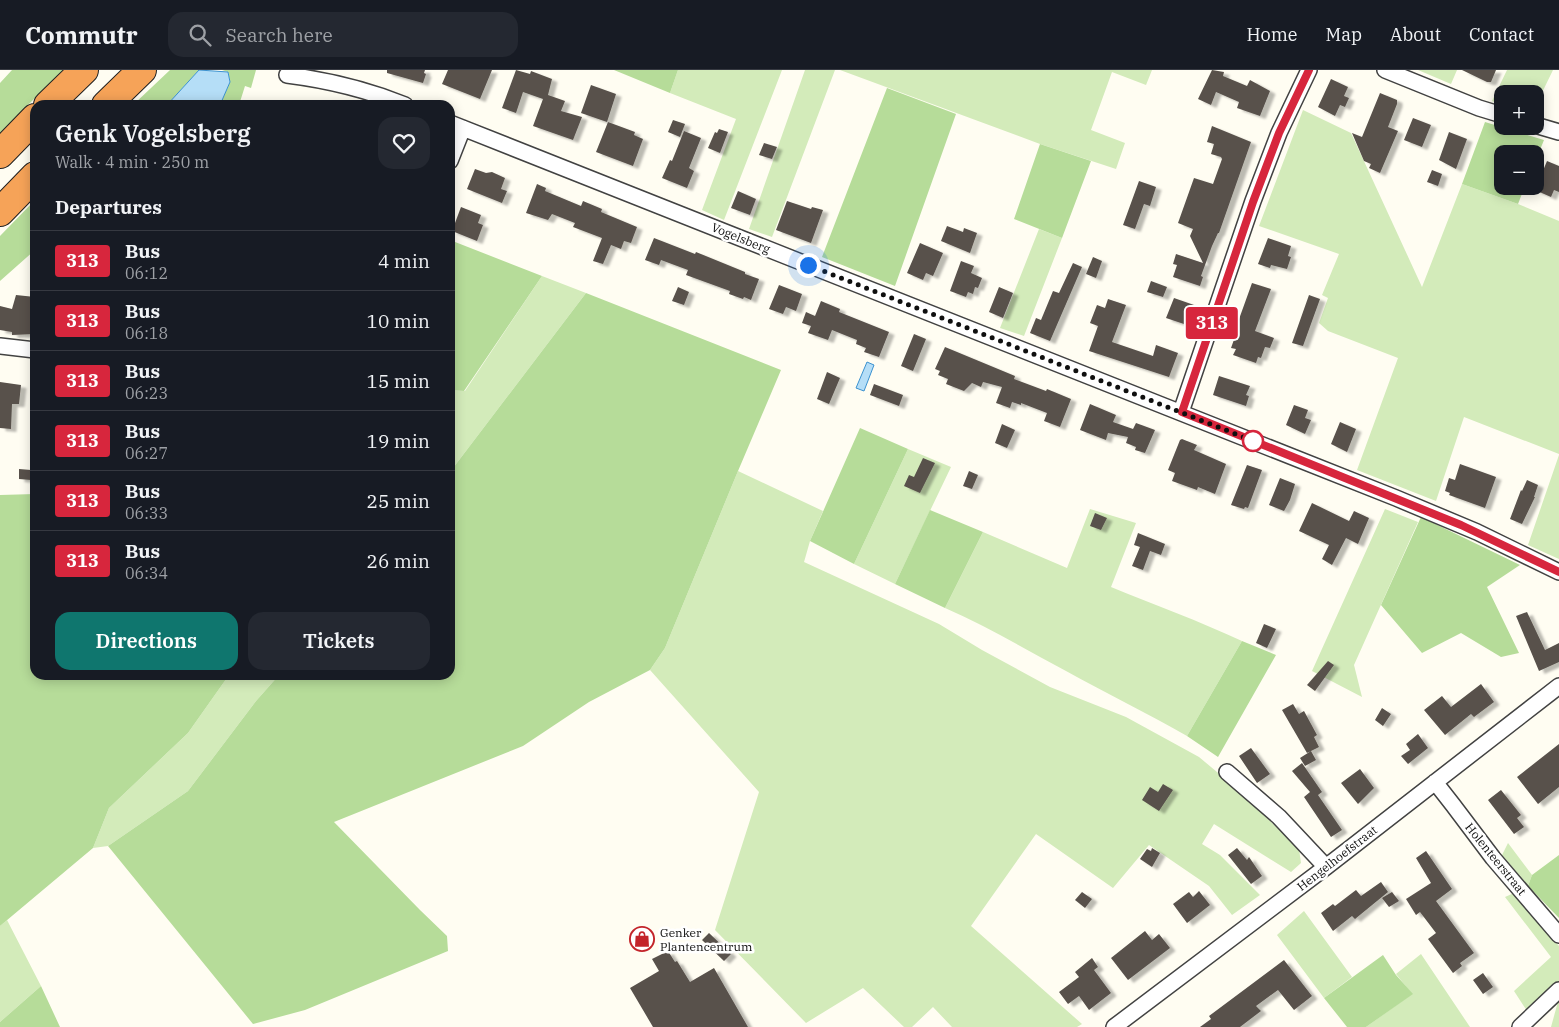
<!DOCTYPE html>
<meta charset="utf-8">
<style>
body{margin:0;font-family:"IBM Plex Serif",serif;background:#242831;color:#f1f3f6;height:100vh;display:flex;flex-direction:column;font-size:19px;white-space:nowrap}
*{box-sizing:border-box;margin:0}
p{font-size:16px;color:#9ea1a6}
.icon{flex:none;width:28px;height:28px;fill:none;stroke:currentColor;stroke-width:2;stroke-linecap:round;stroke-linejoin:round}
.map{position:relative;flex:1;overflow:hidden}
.details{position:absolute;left:30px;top:30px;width:425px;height:580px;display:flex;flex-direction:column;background:#171b24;border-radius:15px;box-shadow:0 2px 12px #0003}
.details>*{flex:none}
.badge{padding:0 10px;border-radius:4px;font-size:18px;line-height:32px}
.buttons{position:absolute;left:1494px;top:15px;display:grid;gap:10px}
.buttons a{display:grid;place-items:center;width:50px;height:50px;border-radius:10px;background:#171b24;box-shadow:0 2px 12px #0003;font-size:25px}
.you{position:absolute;width:25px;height:25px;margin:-12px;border:4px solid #fff;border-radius:50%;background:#1a73e8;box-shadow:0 0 0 8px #1a73e833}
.map>.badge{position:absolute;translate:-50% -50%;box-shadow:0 0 0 2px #fff}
h2{padding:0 25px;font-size:19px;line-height:45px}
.round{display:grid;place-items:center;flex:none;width:52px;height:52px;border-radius:15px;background:#242831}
.overview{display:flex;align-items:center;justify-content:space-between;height:85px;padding:0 25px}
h1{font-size:24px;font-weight:600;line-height:38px}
.action{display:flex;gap:10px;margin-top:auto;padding:10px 25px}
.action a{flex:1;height:58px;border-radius:15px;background:#0f766e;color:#fff;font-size:20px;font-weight:600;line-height:58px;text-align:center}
.action a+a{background:#242831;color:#f1f3f6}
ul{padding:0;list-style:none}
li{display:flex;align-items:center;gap:15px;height:60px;padding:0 25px;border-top:1px solid #363941}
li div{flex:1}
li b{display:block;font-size:19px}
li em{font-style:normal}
li .badge{min-width:55px;font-weight:700;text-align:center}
header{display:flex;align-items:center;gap:30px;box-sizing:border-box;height:70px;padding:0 25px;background:#171b24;border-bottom:1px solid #363941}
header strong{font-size:24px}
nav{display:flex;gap:28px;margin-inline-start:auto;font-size:18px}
.search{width:350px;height:45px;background:#242831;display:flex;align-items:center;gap:12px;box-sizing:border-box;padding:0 18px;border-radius:15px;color:#9ea1a6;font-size:19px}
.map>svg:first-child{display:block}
.green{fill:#d3ebba}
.forest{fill:#b6dc99}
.water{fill:#b5def7;stroke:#3b92d0}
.building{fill:#58514b;filter:url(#shadow)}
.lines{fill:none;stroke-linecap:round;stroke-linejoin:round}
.street-casing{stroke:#424242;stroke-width:18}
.highway-casing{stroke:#202020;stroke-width:30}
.street{stroke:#fff;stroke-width:15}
.highway{stroke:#f6a358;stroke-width:28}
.line-casing{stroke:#fff;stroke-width:11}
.line{stroke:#d7263d;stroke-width:8}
.walk{stroke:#0f0f0f;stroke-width:5;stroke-dasharray:0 9}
.stop-dot{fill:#fff;stroke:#d7263d;stroke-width:2.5}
.labels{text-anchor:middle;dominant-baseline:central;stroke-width:5;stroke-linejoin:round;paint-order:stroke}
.street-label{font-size:12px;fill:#0f0f0f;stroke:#fff}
.poi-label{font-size:12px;fill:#0f0f0f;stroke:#fff;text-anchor:start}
</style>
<header>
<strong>Commutr</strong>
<div class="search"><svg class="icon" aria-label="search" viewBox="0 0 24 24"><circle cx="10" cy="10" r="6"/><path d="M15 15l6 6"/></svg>Search here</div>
<nav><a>Home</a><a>Map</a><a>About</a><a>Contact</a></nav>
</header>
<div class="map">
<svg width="1559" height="957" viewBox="0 0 1559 957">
<defs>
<filter id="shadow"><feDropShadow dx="5.5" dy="3" stdDeviation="1" flood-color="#0004"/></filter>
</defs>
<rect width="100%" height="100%" fill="#fffdf2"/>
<path class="green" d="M678,0h104l-58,150 -22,-10 34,-91 -66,-26z
M805,0h30l-63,167 -23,-8z
M840,0h312l-6,15 -34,-13 -21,58 34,13 -9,26 -76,-25z
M1418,0h39l-6,14z
M1507,0h46l-18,37v-13h-33v11l-10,-4z
M1303,40l48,23 71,154 40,-103 56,20 41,17v233l-95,-37 -28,84 -79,-31 41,-112 -70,-27 -9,-8 9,-25 -6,-3 17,-41 -80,-28z
M1039,159l23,9 -38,98 -24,-8z
M542,206l44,17 -136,179v-82l15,1z
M908,379l43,18 -56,117 -41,-20z
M1559,385v104l-31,-14z
M738,401l85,40 -13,30 -6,21 135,62 43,26 68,37 76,30 73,40 36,30 64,62 2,14 -10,9 -77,-48 -12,20 18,11 40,40 -28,20 -23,-29 -60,-41 -36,43 -77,-54 -65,92 111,98 -5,3h-125l-19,-20 -21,20h-8l-41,-39 -57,35 -91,-93 44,-138 -109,-122 15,-22z
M1090,439l46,14 -25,64c44,18 88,34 131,54l-55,95c-40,-23 -81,-43 -121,-65 -40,-21 -79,-45 -121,-63l38,-76 84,36z
M1385,439l33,13 -64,143 8,32 -50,-26z
M229,605h50l-23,26 -68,90 -80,55 -15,2 16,-40 79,-75z
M1508,773l24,32 -4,11 -26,-31z
M1514,823l45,53v36l-30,32 -15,-23 37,-34 -46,-60z
M1304,841l48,66 -28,21 -47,-63z
M7,850l34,66 -41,36v-96z
M1421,884l49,73h-104l46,-33 -16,-20z
M1559,928v29h-8z"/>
<path class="forest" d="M12,0h51l-63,63v-50z
M170,0h29l-32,35h-34z
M222,0h34l-5,18 -6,-2 -6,19h-19l10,-23 -2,-10z
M614,0h64l-8,23z
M887,18l69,26 -61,172 -73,-29z
M1485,52l59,18 -9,22v-8h-33v32h23l-7,18 -56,-20z
M1040,74l51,17 -29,77 -48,-19z
M35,130v50l-35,31v-45z
M450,170l92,36 -78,115 -14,-1z
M586,223l195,77 -43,101 -73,177 -15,22 -61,32 -66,44 -189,76 86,88 27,26 1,15 -143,59 -52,14 -145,-178 80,-55 68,-90 23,-26h171v-203z
M860,358l48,21 -54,115 -44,-23z
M35,424v181h194l-41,58 -79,75 -16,40 -93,78v-431z
M930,440l53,22 -38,76 -50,-24z
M1421,447l99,48 -33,22 32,66 -18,4 -40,-24 -39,20 -41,-48z
M1242,571l34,14 -58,102 -31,-21z
M1559,785v63l-31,-32 4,-11z
M1383,885l13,20 17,19 -47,33h-19l-23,-29z
M41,916l19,41h-60v-5z"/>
<path class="water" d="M199,0l29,2 2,10 -10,23h-53z
M867,292l7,3 -10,26 -8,-3z"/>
<path class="building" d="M387,0h38l-1,3 2,1 -3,9 -36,-10z
M448,0h44l-12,29 -38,-15z
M516,0l14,4 1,-3 21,8 -4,16 17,6 -4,10 21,6 -9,23 -40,-14 10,-27 -20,-7 -7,21 -14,-5z
M1212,0l12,2 -1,4 24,10 3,-6 20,11 -10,25 -23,-8 2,-6 -23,-10 -5,13 -13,-6z
M1462,0h34l-5,12h-4z
M1331,9l17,8 -4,9 5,2 -4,9 -5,-2 -5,11 -17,-9z
M591,15l25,9 -9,28 -26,-9z
M1380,23l17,7v4l-9,23 10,4 -18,42 -11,-5 2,-4 -7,-3 -12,-28 10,4z
M1413,48l18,7 -9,22 -18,-7z
M673,50l12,4 -5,13 -12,-5z
M608,52l27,10 -1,3 9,4 -10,27 -37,-14z
M1212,56l39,16 -32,91h-1l-6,13 -11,30 2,1 -3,9 -27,-9 4,-12 -4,-1 3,-10 27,9 -13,-27 3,-7 -15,-6 16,-45 19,6 9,-25 -1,-2 -10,-3 3,-10 -7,-2z
M719,59l9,3 -8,21 -12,-5 7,-16 2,1z
M684,61l17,7 -12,30 5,3 -7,17 -25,-10 8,-18 2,1z
M1449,62l18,7 -11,30 -17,-9z
M764,73l13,4 -5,12 -13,-4z
M1547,91l12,5v26l-5,-2 -3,7 -16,-7z
M475,99l11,4 6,-1 13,6 -4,11 6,2 -5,12 -35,-14z
M1432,100l10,4 -4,12 -11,-4z
M1139,111l17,6 -6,19 -6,-2 -9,25 -12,-4z
M537,114l9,4 -1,3 36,15 2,-5 19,8 -1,3 36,15 -6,16 -7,-2 -3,8 -10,-4 -8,19 -10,-3 9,-23 -29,-11 2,-4 -23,-9 -4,6 -22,-7z
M738,121l18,8 -6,16 -19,-7z
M787,131l24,8 1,-2 11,3 -12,33 -35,-13z
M461,137l20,8 -3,8 5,2 -6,16 -25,-10z
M947,156l16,6 1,-4 13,5 -7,20 -29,-12z
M654,168l41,16 1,-2 49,20v2l14,5 -8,21 -7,-3 -1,2 -14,-5 1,-3 -44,-16 2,-5 -27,-10 -2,5 -14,-5z
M1268,168l23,8 -3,10 3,1 -4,12 -16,-4 -1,3 -12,-4z
M920,173l23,10 -10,23 -7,-3 -3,7 -16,-7z
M1093,187l9,4 -6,17 -10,-4z
M961,191l13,5 -3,7 11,5 -4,10 -3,-1 -2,7 -5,-2 -2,5 -16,-6z
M1073,193l9,4 -32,74 -20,-8 6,-15 5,2 12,-29 6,2z
M1151,211l16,6 -4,10 -16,-5z
M1252,213l19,6 -16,42 19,7 -4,10 -5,-1 -4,11 -3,-1 -2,6 -23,-8 3,-6 -5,-1 5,-14 -2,-1z
M779,215l23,9 -6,17 -10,-4 -3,7 -14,-5z
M678,217l11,5 -5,13 -12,-4z
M999,217l14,6 -10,25 -14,-6z
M16,225l19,2 -1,15h1v22l-23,1v-3l-12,-2v-24l12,3z
M1309,225l11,4 -17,47 -11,-3z
M1174,228l20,7 -7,20 -21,-7z
M1108,229l18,6 -14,37 41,14 3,-11 22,8 -9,24 -80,-26 9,-25 -8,-3 7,-18 8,3z
M821,231l19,8 -1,3 50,20 -10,25 -15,-5 2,-4 -10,-4 1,-4 -25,-10 -4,10 -20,-7 3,-7 -9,-3 4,-11 9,4z
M914,264l12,5 -13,32 -12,-5z
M945,277l70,29 -1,3 32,12 1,-2 24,10 -11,28 -16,-6 3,-8 -26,-10v2l-9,-3 -2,6 -14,-5 6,-16 -19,-5 -2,5 -9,-4 -8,8 -18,-7 2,-5 -10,-4 2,-4 -5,-2z
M827,302l13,6 -11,26 -12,-5z
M1219,306l31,10 -4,9 3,1 -3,10 -33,-11z
M0,312l21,3 -2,19h-7l-1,25 -11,-1z
M874,314l29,11 -4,11 -29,-11z
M1090,334l26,11 -3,7 20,7 3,-6 19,7 -10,23 -10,-3 1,-3 -10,-4 2,-6 -20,-4 -2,7 -26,-10z
M1294,335l14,5 -3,8 6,2 -6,14 -19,-9z
M1340,352l16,7 -9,23 -16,-8z
M1002,354l13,6 -8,18 -12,-5z
M1182,369l15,6 -3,5 32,14 -11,30 -17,-7 -1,3 -25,-9 3,-8 -7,-3 12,-30z
M923,388l12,5 -15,30 -16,-7 5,-11 5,2z
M1460,394l36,13 -11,31 -36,-13 1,-2 -5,-2 4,-13 6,2z
M1247,395l15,5 -14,38 -3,-1 -1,2 -13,-4z
M19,399l12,1v10l-12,-1z
M969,401l9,4 -6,14 -9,-3z
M1280,408l15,6 -5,16 -6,11 -15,-6z
M1527,410l11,5 -4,12h1l-13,27 -12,-5 11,-29 1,1z
M1312,433l37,18 5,-10 15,7 -11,26 -12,-6 -14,27 -10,-6 7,-14 -30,-14z
M1095,443l12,5 -6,12 -11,-4z
M1138,463l27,11 -4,11 -11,-4 -7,19 -11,-4 8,-19 -6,-2z
M1527,542l18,38 14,-7v19l-20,9 -23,-55z
M1264,554l12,5 -9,19 -11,-5z
M1328,591l6,4 -19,26 -8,-6z
M1481,614l13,18 -20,15 -3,-3 -26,21 -21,-25 18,-14 9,11z
M1293,634l6,10 5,-3 13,24 -3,2 5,10 -12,6 -25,-43z
M1382,638l9,6 -8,12 -8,-6z
M1418,664l10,14 -20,16 -7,-8 9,-6 -4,-6z
M1559,674v43l-21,17 -21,-27z
M1251,678l19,26 -13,9 -18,-27z
M1311,681l5,9 -11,6 -5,-8z
M1302,693l20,29 -4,3 24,35 -11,7 -27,-40 6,-5 -18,-21z
M1360,699l14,19 -16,16 -17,-21z
M1163,714l10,6 -14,21 -17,-11 8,-13 8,5z
M1501,720l20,25 -4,3 7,9 -10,7 -26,-34z
M1152,778l8,5 -8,14 -12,-8 7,-10 4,2z
M1237,778l10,12 2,-3 13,19 -11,8 -23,-29z
M1426,781l26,38 -16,12 38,52 -14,10 2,3 -9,7 -25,-34 8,-6 -16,-21 -4,3 -10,-16 25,-16 -15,-25z
M1381,812l7,10 -33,27 -3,-3 -19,15 -12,-18 12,-9 2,2 21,-16 5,6z
M1199,821l11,14 -23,18 -14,-19 16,-12 4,5z
M1082,822l10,7 -7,9 -10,-8z
M1392,822l7,9 -10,6 -7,-9z
M1145,861l7,9 7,-6 11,14 -42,32 -17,-22z
M709,863l22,21 -7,7 -22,-21z
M668,881l7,11 2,-1 13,21 24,-14 34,59h-95l-23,-39 29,-17 -7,-12z
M1092,888l6,9 -4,3 17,23 -22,17 -10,-14 -11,8 -9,-12 20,-15 -4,-5z
M1284,890l28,36 -18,14 -16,-20 -22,16 5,5 -21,16h-40l11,-8 -2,-3z
M1483,903l10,14 -10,7 -10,-14z"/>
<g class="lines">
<defs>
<path id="street" d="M1385,0l94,38 23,7
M287,5c40,5 81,15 118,30
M450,53l946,375 81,34 82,40
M1535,55l24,7
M450,91l13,-33
M0,276l35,4
M1181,342l72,-211 26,-68 30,-63
M1227,702l52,45 47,50
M1435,712l18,23 40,53 66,77
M1114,957l212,-160 233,-181
M1520,957l39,-37"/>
<path id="highway" d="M48,35l36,-35
M106,35l36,-35
M0,84l35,-36
M0,142l35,-36"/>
</defs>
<use href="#street" class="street-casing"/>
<use href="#highway" class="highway-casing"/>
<use href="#street" class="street"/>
<use href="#highway" class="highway"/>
</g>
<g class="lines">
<defs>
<path id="line" d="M1309,0l-30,63 -26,69 -71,210 279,113 98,47"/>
</defs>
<use href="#line" class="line-casing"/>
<use href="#line" class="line"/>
<path class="walk" d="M808,195l448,177 -3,-1"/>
</g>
<defs>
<symbol id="shop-ring" viewBox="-11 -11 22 22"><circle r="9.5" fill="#fff" stroke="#c3242a" stroke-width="1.5"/><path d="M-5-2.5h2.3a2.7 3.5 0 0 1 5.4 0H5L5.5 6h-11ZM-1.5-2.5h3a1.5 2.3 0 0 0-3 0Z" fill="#c3242a"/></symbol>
</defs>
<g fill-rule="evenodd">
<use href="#shop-ring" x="628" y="855" width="28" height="28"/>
</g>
<circle class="stop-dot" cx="1253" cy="371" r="10"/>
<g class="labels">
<g class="street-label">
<text transform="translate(741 168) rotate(22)">Vogelsberg</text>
<text transform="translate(1337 788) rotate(-38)">Hengelhoefstraat</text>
<text transform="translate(1496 789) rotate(51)">Holenteerstraat</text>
</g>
<g class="poi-label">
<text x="660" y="862">Genker<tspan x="660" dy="14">Plantencentrum</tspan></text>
</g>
</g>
</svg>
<div class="buttons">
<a>+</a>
<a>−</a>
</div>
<div class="you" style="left:808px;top:195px"></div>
<b class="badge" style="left:1212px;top:253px;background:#d7263d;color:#fff">313</b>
<section class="details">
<div class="overview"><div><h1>Genk Vogelsberg</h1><p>Walk · 4 min · 250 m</p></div><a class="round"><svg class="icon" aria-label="heart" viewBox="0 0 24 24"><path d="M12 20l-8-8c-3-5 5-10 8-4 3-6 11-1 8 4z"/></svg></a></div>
<h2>Departures</h2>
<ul>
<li><span class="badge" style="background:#d7263d;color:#fff">313</span><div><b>Bus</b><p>06:12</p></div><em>4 min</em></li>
<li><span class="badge" style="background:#d7263d;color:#fff">313</span><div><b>Bus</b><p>06:18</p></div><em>10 min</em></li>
<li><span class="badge" style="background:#d7263d;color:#fff">313</span><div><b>Bus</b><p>06:23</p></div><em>15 min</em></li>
<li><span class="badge" style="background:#d7263d;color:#fff">313</span><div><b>Bus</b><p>06:27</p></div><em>19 min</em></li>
<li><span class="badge" style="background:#d7263d;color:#fff">313</span><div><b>Bus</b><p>06:33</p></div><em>25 min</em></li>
<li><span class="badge" style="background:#d7263d;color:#fff">313</span><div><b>Bus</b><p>06:34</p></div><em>26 min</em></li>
</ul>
<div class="action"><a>Directions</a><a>Tickets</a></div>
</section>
</div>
